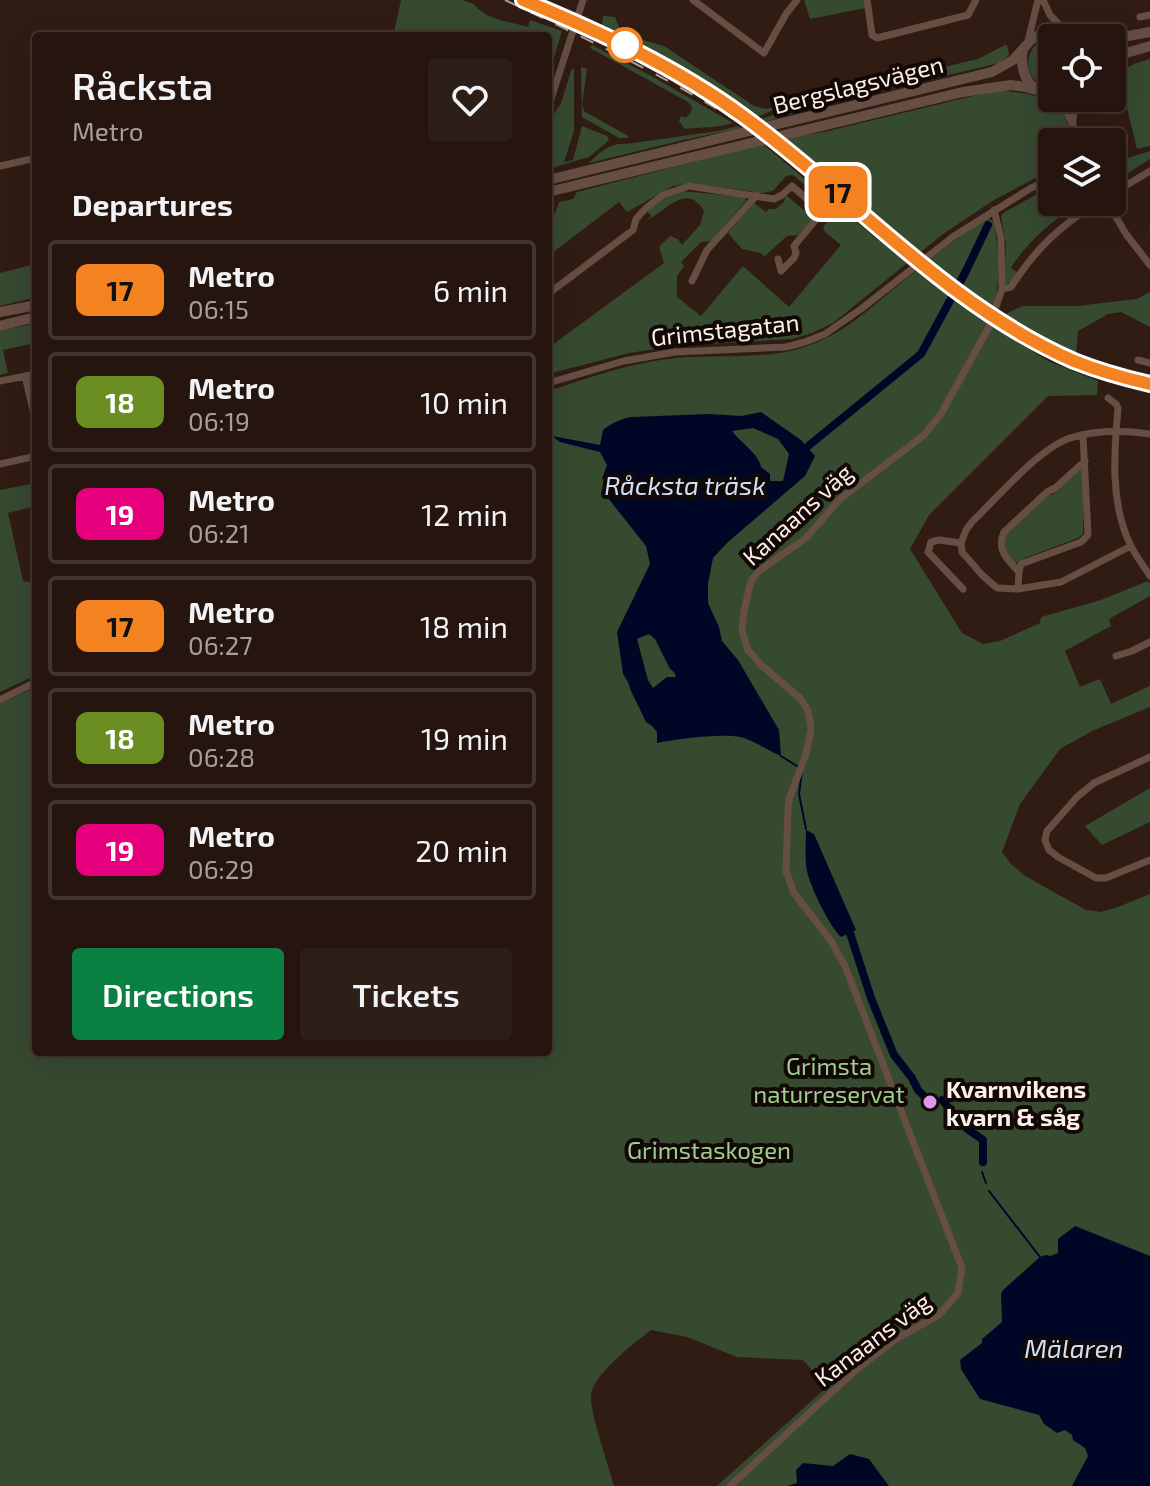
<!DOCTYPE html>
<meta charset="utf-8">
<style>
body{margin:0;font-family:"Exo 2",sans-serif;background:#2d1e17;color:#f1f3f6;height:100vh;display:flex;flex-direction:column;font-size:30px;white-space:nowrap}
*{box-sizing:border-box;margin:0}
p{font-size:26px;color:#a39f9e}
.icon{flex:none;width:44px;height:44px;fill:none;stroke:currentColor;stroke-width:2;stroke-linecap:round;stroke-linejoin:round}
.map{position:relative;flex:1;overflow:hidden}
.sheet{position:absolute;left:32px;top:32px;width:520px;height:1024px;display:flex;flex-direction:column;background:#25150e;border-radius:8px;box-shadow:0 8px 32px #0002,0 0 0 2px #42342e}
.sheet>*{flex:none}
.badge{padding:0 16px;border-radius:12px;font-size:28px;line-height:52px}
.controls{position:absolute;left:1038px;top:24px;display:grid;gap:16px}
.controls a{display:grid;place-items:center;width:88px;height:88px;border-radius:8px;background:#25150e;box-shadow:0 8px 32px #0002,0 0 0 2px #42342e;font-size:40px}
.map>.badge{position:absolute;translate:-50% -50%;box-shadow:0 0 0 4px #fff}
h2{padding:0 40px;font-size:30px;line-height:72px}
.round{display:grid;place-items:center;flex:none;width:84px;height:84px;border-radius:8px;background:#2d1e17}
.summary{display:flex;align-items:center;justify-content:space-between;height:136px;padding:0 40px}
h1{font-size:38px;font-weight:600;line-height:60px}
.primary-button{display:flex;gap:16px;margin-top:auto;padding:16px 40px}
.primary-button a{flex:1;height:92px;border-radius:8px;background:#0b8043;color:#fff;font-size:32px;font-weight:600;line-height:92px;text-align:center}
.primary-button a+a{background:#2d1e17;color:#f1f3f6}
ul{padding:0;list-style:none}
li{display:flex;align-items:center;gap:24px;height:100px;margin:0 16px 12px;padding:0 24px;border:4px solid #42342e;border-radius:8px}
li div{flex:1}
li b{display:block;font-size:30px}
li em{font-style:normal}
li .badge{min-width:88px;font-weight:700;text-align:center}
.map>svg:first-child{display:block}
.green{fill:#364a30}
.water{fill:#000726;fill-rule:evenodd}
.lines{fill:none;stroke-linecap:round;stroke-linejoin:round}
.stream{stroke:#000726;stroke-width:2}
.canal{stroke:#000726;stroke-width:8}
.minor{stroke:#664e43;stroke-width:7}
.secondary{stroke:#664e43;stroke-width:10}
.rail{stroke:#ad9c94;stroke-width:2;stroke-dasharray:14 14;stroke-linecap:butt}
.line-casing{stroke:#fff;stroke-width:18}
.line{stroke:#f58220;stroke-width:12}
.stop-dot{fill:#fff;stroke:#f58220;stroke-width:4}
.poi-dot{fill:#de98f2;stroke:#120906;stroke-width:3}
.labels{text-anchor:middle;dominant-baseline:central;stroke-width:8;stroke-linejoin:round;paint-order:stroke}
.street-label{font-size:24px;fill:#feefe8;stroke:#120906}
.park-label{font-size:24px;fill:#9fcf90;stroke:#120906}
.poi-label{font-size:24px;font-weight:bold;fill:#feefe8;stroke:#120906;text-anchor:start}
.water-label{font-size:26px;font-style:italic;fill:#cedff9;stroke:#120906}
</style>
<div class="map">
<svg width="1150" height="1486" viewBox="0 0 1150 1486">
<rect width="100%" height="100%" fill="#311c13"/>
<path class="green" d="M401,0h61l12,4c10,15 36,18 54,23l2,-7 32,11 -14,46v-41h-155z
M804,0h59l2,8 -55,11z
M603,16l12,1 5,13 5,5 39,11 90,60 12,3 12,-3 1,2 -28,11 -97,-63 -53,-26z
M1049,36l15,2h-12v50c-31,-6 -32,-40 -3,-52z
M592,45l63,33 78,45c-16,5 -32,4 -48,6l-6,-8 2,-5 5,2 5,-6 1,-5 -4,-5 -98,-54z
M1005,45h2l2,10 -10,8 -184,44 -57,17 -3,-2 62,-25 161,-38z
M1150,59v87l-13,3 -18,-73 -4,1 2,14 -5,1v-16l22,-12z
M581,67l6,2 -5,36 2,6 44,25v2h-9l-37,-21z
M572,68l2,1v62l-10,31 9,-2 9,-34 25,10 2,3 -2,3 -18,15 -41,12v-45l13,-21z
M998,90l32,4 30,14 17,34h-25v27l-58,31 -51,34 -110,89 -21,10 -20,6 -117,7 -46,7 -81,21v-26l116,-85 -5,-16 11,-11 8,3 4,6 18,-20 4,-14c-17,-30 -39,1 -57,9l4,-4 -4,-5 16,-12 19,-8 63,6 1,4 -35,40 -10,1 -20,20 3,4 -7,10v21l24,19 42,-50 46,41 52,-62 -16,-13 -2,-5 12,-16 -42,-36 -7,1 -13,15 -11,2 -71,-10 -18,3 -46,26 -8,-10 -71,54v-24l11,-30 14,-3 4,-7 186,-48 116,97 8,-10 -106,-92 43,-7z
M738,126l3,2 -62,13 -90,22c11,-11 22,-21 37,-19l92,-13z
M1150,151v8l-31,20 3,6 -9,4 -1,-26z
M1052,186v16h28c-26,18 -52,38 -69,66l6,4 -7,11 -4,1 -2,-1 2,-38 -5,-28 2,-4z
M786,195l27,23 -15,17 -11,1 -22,20 -5,-3 -18,-4 -14,-16 26,-30 12,9 3,-3h7l8,-7z
M987,218l6,3c7,26 8,77 -4,102l59,38 50,20 -1,14 -49,1 -119,119 -19,34 52,84 21,11 17,-3 40,-18 1,-6 60,-17 47,-19 2,3v12l-41,23 2,7 -46,25 15,36 20,-8 11,25 39,-18v21l-58,24 -32,18 -40,55 -18,48 9,12 14,12 61,34 15,2 17,-5 32,-13v592h-433l110,-99 -24,-27 -66,-3 -50,-20 -36,-7c-16,12 -57,44 -60,64 -2,17 18,72 23,92h-614v-782l36,-17v365h512v-661c43,-14 84,-29 129,-33 43,-4 92,3 133,-13 31,-11 55,-32 80,-53 32,-26 63,-52 97,-74z
M36,264v33l-36,9v-33z
M1150,292v35l-29,-15 -13,2 -30,17 -2,23 -15,-4 -61,-34 23,-10h54l60,-7z
M36,323v20l-33,7 5,23 -8,2v-44z
M1080,468l4,1 -1,65 -5,4 -53,20 -11,6c-10,-11 -12,-16 -9,-32l43,-37h4z
M36,483v23l-28,7 15,68 13,2v92l-36,17v-202z
M1150,788v34l-48,23 -17,-19z"/>
<path class="water" d="M761,412l40,28 14,16 -10,20 -77,66 -15,16 -5,26v19l11,24 3,14 16,19 41,70 2,26c-13,-5 -27,-16 -41,-19 -17,-4 -65,2 -83,6v-11l-5,-6 -6,-4 -15,-31 -3,-9 -5,-8 -6,-42 33,-68 -4,-18 -38,-48 -7,-3 1,-4 6,-1 2,-4 -2,-4 -6,-3 5,-14 -7,-13 -40,-10 -8,-6 48,9 3,-15c9,-7 17,-11 28,-13l78,-3 33,2zM753,428l25,11 11,15 -6,27h-13v-7l-9,-7c-2,-13 -21,-25 -29,-36zM649,634l6,5 15,30 4,3 2,5h-9l-14,11 -5,-8 -11,-41z
M806,830l8,4 42,96 -15,7c-11,-10 -29,-47 -33,-62 -4,-13 -2,-31 -2,-45z
M1075,1226l75,30v230h-78l16,-30 -3,-8 -12,-8 -1,-5 -7,-5 -8,3 -13,-9 -5,-9 -59,-16 -19,-30 -1,-9 22,-17v-4l20,-17 -1,-28 2,-4 37,-33 6,-2 4,1 8,-3v-14z
M850,1454l19,5 20,27h-102l10,-3 -1,-13 7,-7 30,3z"/>
<g class="lines">
<path class="stream" d="M781,756l16,10
M802,770l-3,24 7,35
M982,1172l4,11
M989,1191l51,66"/>
<path class="canal" d="M807,447l114,-93 44,-81 23,-48
M850,933l21,65 23,57 18,23 6,12 8,8
M942,1100l24,28 17,12v22"/>
<path class="minor" d="M693,0l71,53 22,-39 11,-14
M867,0l5,35 5,3 91,-23 8,-15
M1043,0l7,15 15,16
M1140,17l10,-2
M1028,41l10,-41
M1046,96l19,13 16,33
M548,108l35,-108
M1073,122l2,-24
M0,166l36,-8
M1112,194l38,-23
M1107,202l19,32 24,31
M692,281l15,-31 50,-55
M1002,289l9,-2c26,-40 48,-60 87,-85
M548,294l85,-64 3,-11 10,-11 17,-13 26,-9 85,13 8,-4 10,-9 30,26 -28,34 2,7 -2,5 -13,13 -3,-12
M1138,360l12,3
M25,376l11,46
M0,381l36,-7
M548,383l76,-22 51,-9 111,-5 19,-5 20,-8 36,-25 93,-73 77,-48 21,-9
M1108,398l8,6 2,4c-4,44 -8,94 12,136 5,11 13,21 20,32
M0,464l36,-8
M961,543l-22,-3 -8,2 -3,10 35,37
M1131,546l-70,36 -43,7 -21,-1 -14,-12 -21,-24 -1,-9 5,-13 6,-8c25,-24 66,-73 98,-84 25,-8 55,-8 80,-4
M1019,572c-12,-13 -23,-22 -15,-40l43,-40 8,-4 30,-27
M1018,589l1,-17 2,-8 60,-22 7,-7 -5,-99
M1116,656l16,-5 18,-9
M0,700l36,-18
M1150,757l-56,26 -17,14 -30,34 -2,9 4,10 9,7 38,21h10l44,-18
M730,1486l126,-116 40,-31 43,-24 19,-22 4,-25 -117,-302 -14,-25 -37,-48 -8,-22 2,-63 1,-9 17,-45 5,-24 -1,-8 -2,-11 -7,-12 -40,-34 -13,-15 -6,-19 2,-20 7,-30 8,-10 47,-33 33,-38 85,-65 17,-21 49,-89 12,-36 -1,-51 -7,-28"/>
<path class="secondary" d="M1112,39l38,-7
M1023,50c-3,15 0,27 11,38
M1112,57l38,-11
M548,180l444,-108 21,-12 19,-21 12,-7 15,-2 26,8
M548,192l415,-100 48,-7 15,2 26,8
M0,312l36,-7
M0,326l36,-9"/>
<path class="rail" d="M505,0c94,45 187,88 272,148 13,10 25,21 37,31 30,25 59,50 88,75 73,63 155,110 248,136"/>
</g>
<g class="lines">
<defs>
<path id="line" d="M523,0c77,32 153,67 220,116 111,81 203,189 331,245 25,10 50,17 76,23"/>
</defs>
<use href="#line" class="line-casing"/>
<use href="#line" class="line"/>
</g>
<circle class="stop-dot" cx="625" cy="45" r="16"/>
<circle class="poi-dot" cx="930" cy="1102" r="8"/>
<g class="labels">
<g class="street-label">
<text transform="translate(858 84) rotate(-14)">Bergslagsvägen</text>
<text transform="translate(725 329) rotate(-6)">Grimstagatan</text>
<text transform="translate(797 514) rotate(-42)">Kanaans väg</text>
<text transform="translate(872 1339) rotate(-37)">Kanaans väg</text>
</g>
<g class="park-label">
<text x="829" y="1065">Grimsta<tspan x="829" dy="28">naturreservat</tspan></text>
<text x="709" y="1149">Grimstaskogen</text>
</g>
<g class="poi-label">
<text x="946" y="1088">Kvarnvikens<tspan x="946" dy="28">kvarn &amp; såg</tspan></text>
</g>
<g class="water-label">
<text x="685" y="484">Råcksta träsk</text>
<text x="1074" y="1347">Mälaren</text>
</g>
</g>
</svg>
<div class="controls">
<a><svg class="icon" aria-label="locate" viewBox="0 0 24 24"><circle cx="12" cy="12" r="6"/><path d="M12 2v4M12 18v4M2 12h4M18 12h4"/></svg></a>
<a><svg class="icon" aria-label="layers" viewBox="0 0 24 24"><path d="M12 4l9 5-9 5-9-5zM3 14l9 5 9-5"/></svg></a>
</div>
<b class="badge" style="left:838px;top:192px;background:#f58220;color:#111">17</b>
<section class="sheet">
<div class="summary"><div><h1>Råcksta</h1><p>Metro</p></div><a class="round"><svg class="icon" aria-label="heart" viewBox="0 0 24 24"><path d="M12 20l-8-8c-3-5 5-10 8-4 3-6 11-1 8 4z"/></svg></a></div>
<h2>Departures</h2>
<ul>
<li><span class="badge" style="background:#f58220;color:#111">17</span><div><b>Metro</b><p>06:15</p></div><em>6 min</em></li>
<li><span class="badge" style="background:#6b8e23;color:#fff">18</span><div><b>Metro</b><p>06:19</p></div><em>10 min</em></li>
<li><span class="badge" style="background:#e6007e;color:#fff">19</span><div><b>Metro</b><p>06:21</p></div><em>12 min</em></li>
<li><span class="badge" style="background:#f58220;color:#111">17</span><div><b>Metro</b><p>06:27</p></div><em>18 min</em></li>
<li><span class="badge" style="background:#6b8e23;color:#fff">18</span><div><b>Metro</b><p>06:28</p></div><em>19 min</em></li>
<li><span class="badge" style="background:#e6007e;color:#fff">19</span><div><b>Metro</b><p>06:29</p></div><em>20 min</em></li>
</ul>
<div class="primary-button"><a>Directions</a><a>Tickets</a></div>
</section>
</div>
